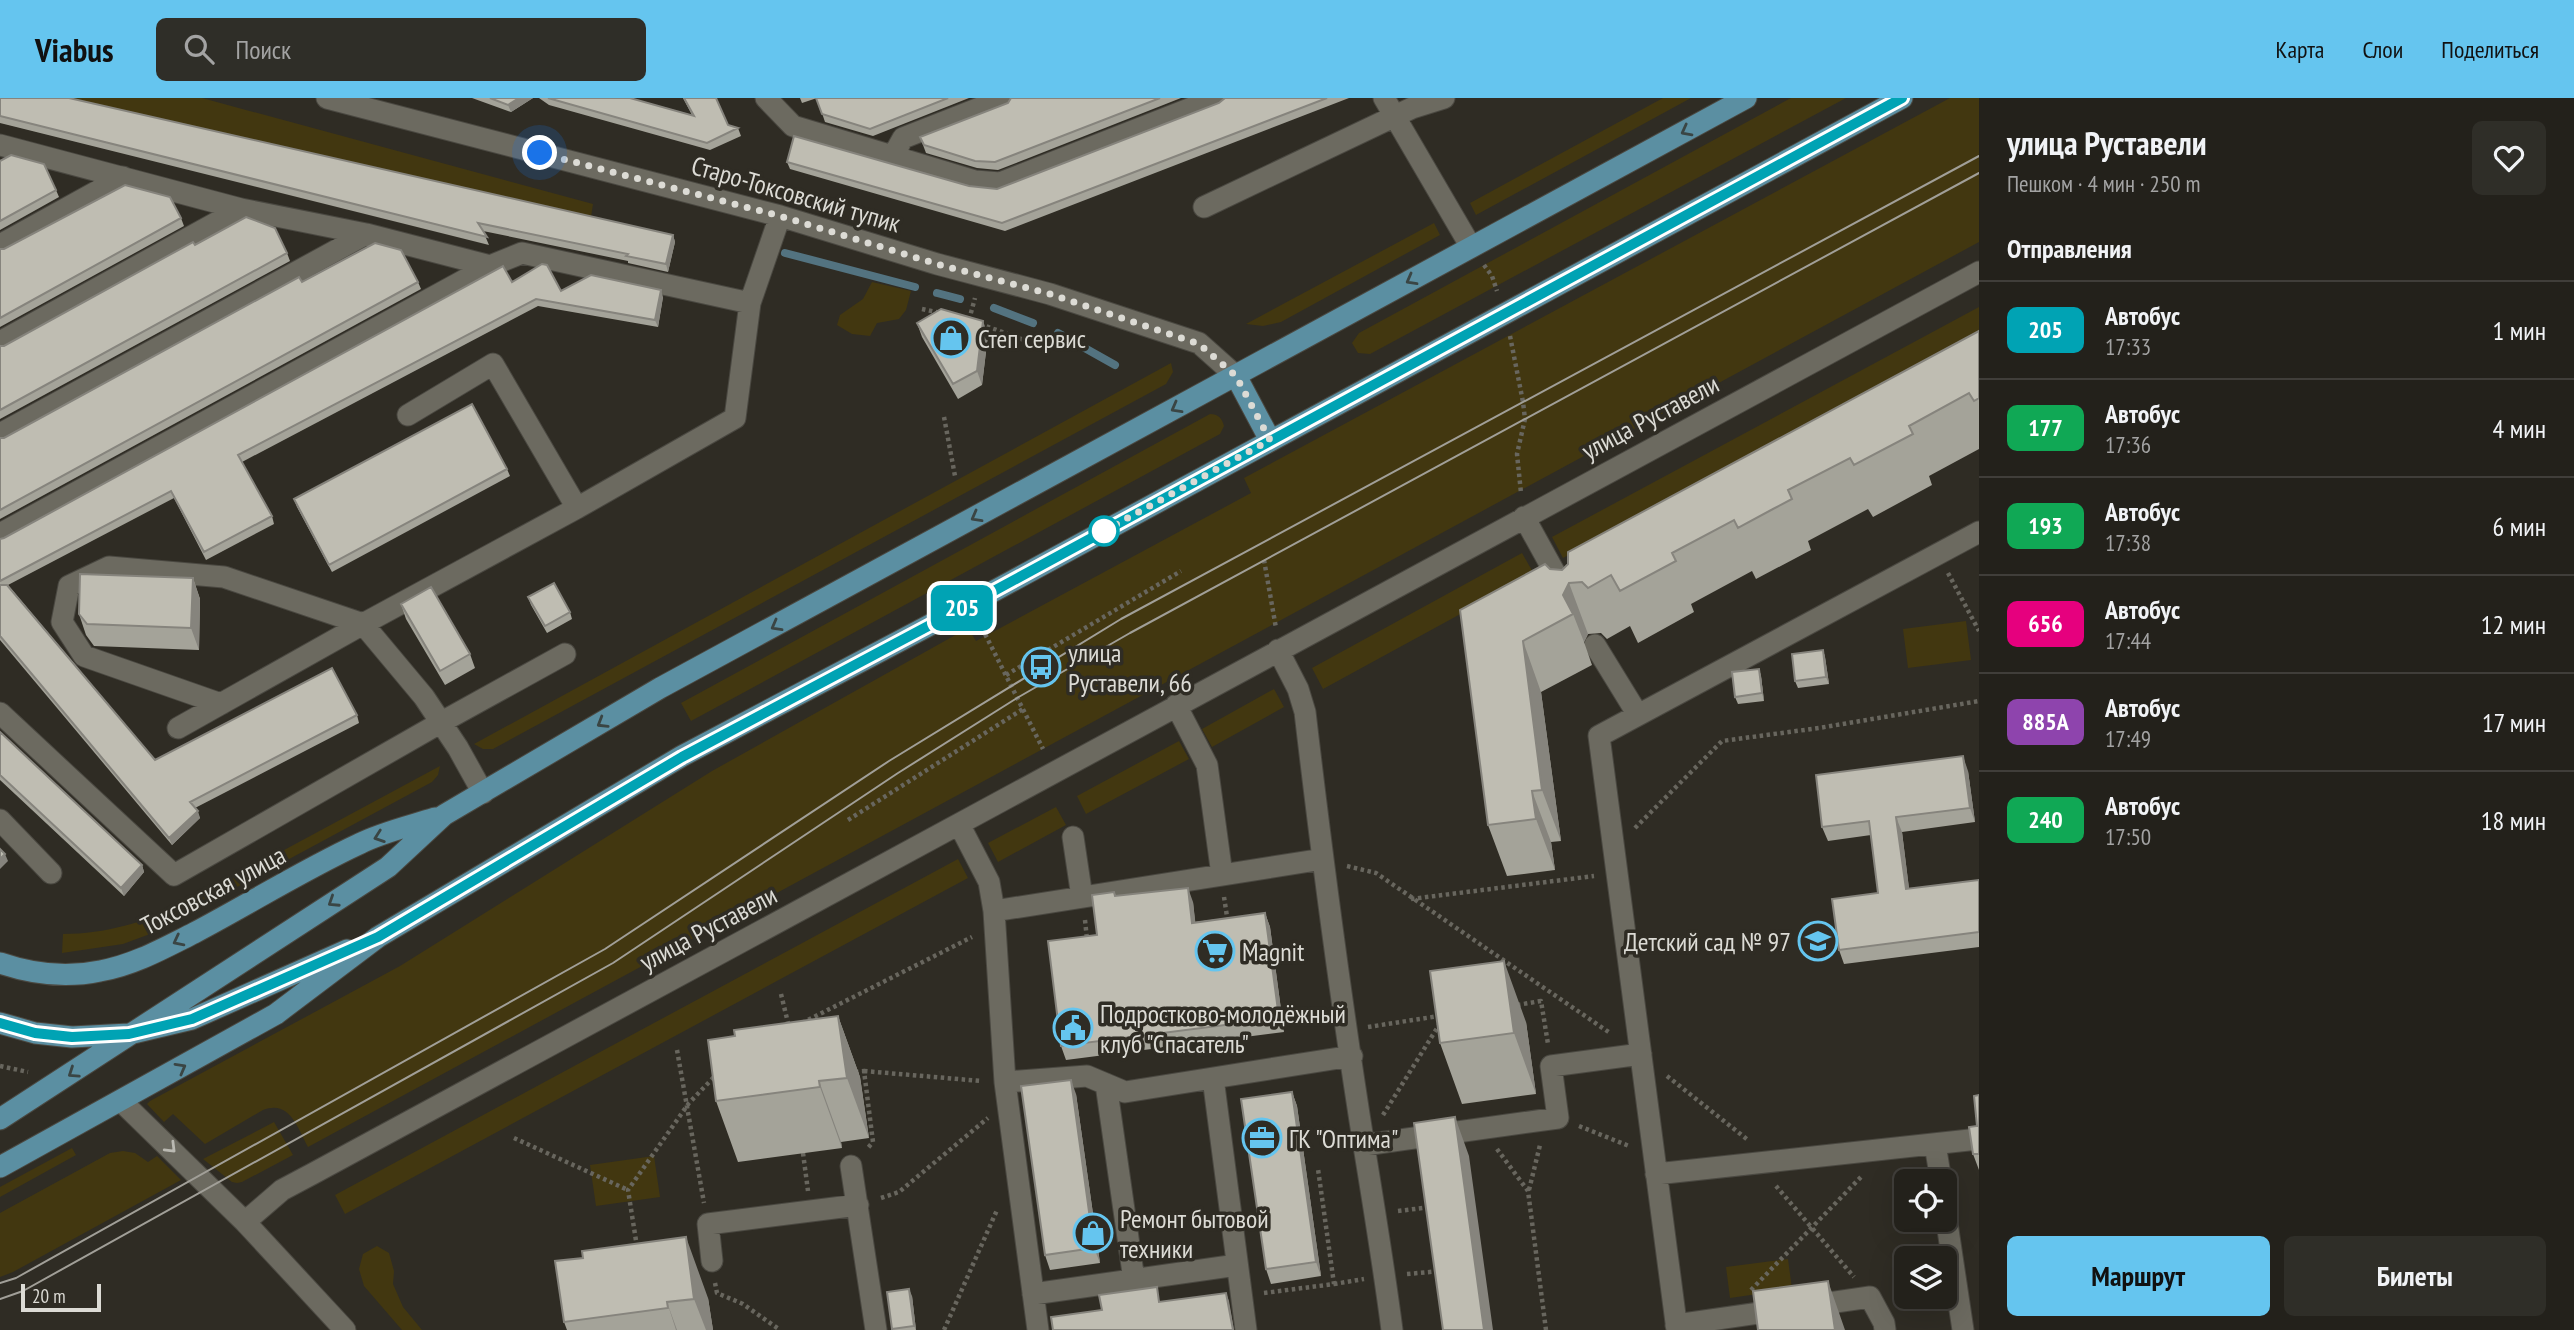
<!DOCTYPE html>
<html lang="ru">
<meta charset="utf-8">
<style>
body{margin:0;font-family:"PT Sans Narrow",sans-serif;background:#2f2e28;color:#f1f3f6;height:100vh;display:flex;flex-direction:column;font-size:26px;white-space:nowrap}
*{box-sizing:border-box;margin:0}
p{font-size:23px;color:#a3a3a3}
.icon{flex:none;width:38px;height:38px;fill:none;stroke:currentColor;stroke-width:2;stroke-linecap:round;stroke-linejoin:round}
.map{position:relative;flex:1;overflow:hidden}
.sheet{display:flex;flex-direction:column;background:#23211b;width:595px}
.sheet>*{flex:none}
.badge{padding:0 14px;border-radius:10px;font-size:24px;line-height:46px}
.buttons{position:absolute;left:1894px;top:1071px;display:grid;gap:14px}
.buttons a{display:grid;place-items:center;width:63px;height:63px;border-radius:10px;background:#23211b;box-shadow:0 7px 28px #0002,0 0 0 2px #403e3a;font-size:35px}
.scale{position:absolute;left:21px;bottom:18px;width:80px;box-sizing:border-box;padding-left:7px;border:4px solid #dcdbd5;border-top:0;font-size:19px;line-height:24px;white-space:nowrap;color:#dcdbd5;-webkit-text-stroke:5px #2f2c24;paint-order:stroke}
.you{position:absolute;width:35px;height:35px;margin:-18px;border:5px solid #fff;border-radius:50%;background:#1a73e8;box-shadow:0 0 0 10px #1a73e833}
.map>.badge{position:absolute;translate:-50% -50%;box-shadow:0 0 0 4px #fff}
h2{padding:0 28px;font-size:26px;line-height:63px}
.round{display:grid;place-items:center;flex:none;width:74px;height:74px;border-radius:10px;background:#2f2e28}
.headline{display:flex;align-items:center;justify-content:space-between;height:119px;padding:0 28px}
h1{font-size:33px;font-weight:800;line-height:52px}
.cta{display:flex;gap:14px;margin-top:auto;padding:14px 28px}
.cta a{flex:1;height:80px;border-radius:10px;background:#65c5ef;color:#111;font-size:28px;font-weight:800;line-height:80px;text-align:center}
.cta a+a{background:#2f2e28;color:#f1f3f6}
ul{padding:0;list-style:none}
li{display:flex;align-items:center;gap:21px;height:98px;padding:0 28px;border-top:2px solid #403e3a}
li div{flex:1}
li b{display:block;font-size:26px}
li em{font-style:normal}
li .badge{min-width:77px;font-weight:700;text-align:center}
header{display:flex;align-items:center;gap:42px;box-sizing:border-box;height:98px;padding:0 35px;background:#65c5ef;color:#111}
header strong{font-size:33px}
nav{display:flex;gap:38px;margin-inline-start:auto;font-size:24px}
.search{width:490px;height:63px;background:#2f2e28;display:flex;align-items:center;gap:18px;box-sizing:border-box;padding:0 24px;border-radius:10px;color:#a3a3a3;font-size:26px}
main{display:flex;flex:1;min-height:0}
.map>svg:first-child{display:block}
.green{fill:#423710}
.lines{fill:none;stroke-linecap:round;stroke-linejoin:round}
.stream{stroke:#537380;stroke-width:8}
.minor-casing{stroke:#4a4841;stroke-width:23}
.major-casing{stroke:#4a4841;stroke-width:23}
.path{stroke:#68665e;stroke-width:4.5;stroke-dasharray:3.5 3.5;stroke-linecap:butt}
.minor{stroke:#6c6a60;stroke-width:21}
.major{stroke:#5b8fa2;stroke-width:21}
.tram{stroke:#a19f98;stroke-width:2}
.wall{fill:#a4a399}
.shaded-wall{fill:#86847d}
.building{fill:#bfbdb2;stroke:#86847d;stroke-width:2}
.oneway{stroke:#3a4544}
.oneway2{stroke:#bab9b2}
.line-casing{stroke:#fff;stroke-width:16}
.line{stroke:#00a3b4;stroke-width:10}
.walk{stroke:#dcdbd5;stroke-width:7;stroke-dasharray:0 12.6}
.stop-dot{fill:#fff;stroke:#00a3b4;stroke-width:3.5}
.labels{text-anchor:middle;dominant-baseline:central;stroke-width:7;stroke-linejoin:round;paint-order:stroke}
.street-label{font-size:26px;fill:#dcdbd5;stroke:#2f2c24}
.poi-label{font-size:26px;fill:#dcdbd5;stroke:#2f2c24;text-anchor:start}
</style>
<header>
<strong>Viabus</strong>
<div class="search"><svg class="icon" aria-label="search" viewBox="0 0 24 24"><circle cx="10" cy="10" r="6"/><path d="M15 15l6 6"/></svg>Поиск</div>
<nav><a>Карта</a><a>Слои</a><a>Поделиться</a></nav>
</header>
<main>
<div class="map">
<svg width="1979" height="1232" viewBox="0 0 1979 1232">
<rect width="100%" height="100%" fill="#2f2c24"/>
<path class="green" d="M39,0h163l391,106 -3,19z
M1663,0h28l-215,117 -6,-12z
M1791,0h55l-476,256 -12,-1 -6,-10 7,-10z
M1950,0h29v144l-1671,905c-11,-20 -18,-47 -45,-37l-58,34 -32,-30 -9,8 -17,-18 3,-3 250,-135 312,-195 256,-143 8,13 275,-148 -7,-15z
M1434,125l6,12 -159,87 -18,4 -17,-2z
M872,184l39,9 -5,19 -7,9 -22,4 -7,13 -18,-2 -15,-9 3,-10 23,-16z
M1979,209v27l-416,224 -11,-21z
M1171,265l2,9 -7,12 -673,365h-10l-9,-5z
M1210,316c8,0 12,4 14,12l-4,8 -529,287 -10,-18z
M1522,455l12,21 -211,115 -11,-21z
M1966,523l5,39 -63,8 -5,-39z
M1274,591l10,18 -72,40 -10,-18z
M1179,643l10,18 -103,55 -9,-18z
M440,668l-2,9 -6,7 -282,152 -27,10 -61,9 1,-19c43,0 81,-12 121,-30z
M1056,709l10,18 -68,37 -10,-19z
M958,761l10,19 -623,336 -10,-19z
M274,1024l19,33 -51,27 -5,1 -5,-1 -29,-23z
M72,1050l4,7 -76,42v-10z
M123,1053l12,2 13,9 9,-6 24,24 -168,92 -13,5v-64l110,-60z
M654,1058l6,41 -64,9 -6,-41z
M377,1148l12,7 5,18 -1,13 10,23 19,23h-20l-38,-44 -5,-17 4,-15z
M1788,1161l4,30 -62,9 -4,-31z"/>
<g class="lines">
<path class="stream" d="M785,155l130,34
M937,195l23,6
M994,210l39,15
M1058,235l57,32"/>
<defs>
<path id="minor" d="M327,0l453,118 157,48 113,30 149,49 37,33
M766,0l27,28 182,55 25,2 217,-85
M1384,0l87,149
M0,47l241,64 125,25 124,32 32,-13 228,50 30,-87
M893,58l10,-18 102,-40
M1204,109l208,-99 32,-10
M0,147l123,-68
M0,244l241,-133
M0,336l366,-200
M577,410l158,-90 15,-115
M1524,419l43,78
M0,436l490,-268
M1595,547l43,70
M1278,552l20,39 7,23c17,145 36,290 59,434 10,61 20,122 28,184
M221,606l-137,-48 -22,-34 7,-36 40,-19 115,10 139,47 61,73 34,51 25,45
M1176,607l31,60 15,110
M0,615l174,162 266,-152 125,-69
M178,630l185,-104 214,-116 -84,-144 -85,51
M0,722l51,53
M959,726l30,58 5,29 11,171 33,248
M1073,739l9,60
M994,813l329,-52
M1005,984l82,-6 38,16 88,-14
M1106,986l28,196
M121,1003l124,121 100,108
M1935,1046l6,37
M1364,1047l194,-27 -7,-52 90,-12
M851,1068l25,164
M1656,1076l323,-35
M1944,1105l19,127
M245,1124l37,-32 32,-17 1665,-901
M712,1163l-4,-37 150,-19
M1033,1196l204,-29
M1676,1227l194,-28 14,26 1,7
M1246,1232l-33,-252 139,-22
M1677,1232l-78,-594 380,-204"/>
<path id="major" d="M1236,278l34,64
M0,865c32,11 67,15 100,8 34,-6 64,-23 94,-38 55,-29 109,-63 165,-89 24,-12 51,-18 76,-26
M0,925l35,10 37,4 57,-3 63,-15 155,-69
M0,1021l388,-252 56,-52 216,-127 1086,-590
M0,1069l276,-153 102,-77 304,-181 299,-158 921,-500"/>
</defs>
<use href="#minor" class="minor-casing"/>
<use href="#major" class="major-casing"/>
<path class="path" d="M1484,167l8,11 5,15
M922,211l19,4
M969,222l6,-22
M980,226l55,20
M1510,238l13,66 2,17 -8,35 4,39
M944,319l11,59
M1264,462l12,68
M1948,475l31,58
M982,530l61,121
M1006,577l175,-104
M848,722l175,-111
M1635,730l87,-87 97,-13 160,-27
M1347,768l29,7 234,160
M1224,799l4,26
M1411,801l183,-23
M1085,822l2,19
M781,896l8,33
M1517,907l24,-4 7,43
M802,925l170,-86
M1368,929l71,-11
M677,952l27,153
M0,968l28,6
M864,973l117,10
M855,974l9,-1 9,71 -6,7
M1667,978l81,64
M1383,1017l56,-90
M1579,1028l50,20
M514,1040l114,52
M1497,1051l31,42 18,139
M803,1055l5,38
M1776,1088l78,91
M1529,1092l11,-45
M881,1100l18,-6 89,-74
M1398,1113l33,-4
M637,1149l-9,-57 61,-87 26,-27
M1407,1176l34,-3
M715,1185l2,10 26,11 37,26
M1334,1186l30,-5
M1751,1192l111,-114
M1264,1195l70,-9 -16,-115
M944,1232l53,-120"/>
<use href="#minor" class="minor"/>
<use href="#major" class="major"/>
<path class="tram" d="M0,1185l16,-5 589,-329 284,-188 232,-142 858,-463
M0,1201l23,-8 590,-328 285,-190 119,-75 113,-65 849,-460"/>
</g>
<path class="wall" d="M0,0l673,137 2,7 -7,30 -40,-9v-2l-145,-30 6,14 -489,-122z
M472,0h61l-22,14z
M539,0h91l62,17 -9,-17h33l12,27 10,3 3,8 -31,14 -161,-45z
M800,0h169l-96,38 -48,-14 -8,-24 -15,5z
M1011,0h170l-183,72 -21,-2 -51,-15 -6,-16 88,-34z
M1225,0h124l-344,133 -215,-62 -3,-7 182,24 28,3 222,-86z
M0,63l56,29 3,7 -59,33z
M181,120l3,8 -184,101v-78z
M195,147l92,8 3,8 -290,158v-73h4z
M302,184h116l3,7 -421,230v-81h4z
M512,184l49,9 102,6 -5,30 -120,-21 -296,156 30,54 2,8 -68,36 -32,-62 -166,87 147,175 202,-45 2,8 -164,85 5,10 -28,27 -172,-205v-101l4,-1z
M917,225l71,12 -6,50 -24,14 -36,-62z
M1979,233v118l-50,27 3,9 -59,32 -5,-8 -60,32 3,9 -55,29 -4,-8 -61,33 3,8 -56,31 -8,-17 -23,13 -6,-6 -13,1 -4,8 8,23 -51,27 20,149 -10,1 4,28 -48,6 -19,-51 -28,-215 90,-41 12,1z
M507,371l3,7 -178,96 -35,-65 -3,-8z
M193,480l7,21 -1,51 -105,-4 -8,-11 -7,-21z
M528,499l42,15 2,7 -25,14 -16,-28z
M401,506l69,50 5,14 -30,17 -39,-66z
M1823,552l2,7 4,27 -31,4 -3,-7z
M1759,571l2,7 3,25 -26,3 -3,-7z
M0,634l142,133 2,7 -20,24 -124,-116z
M1968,673l7,51 -73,10 7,57 70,-9v67l-135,17 -5,-14 39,-57 -7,-58 -43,6 -6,-14z
M1114,794l2,4 77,6 2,20 70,-9 5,14 14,105 -218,28 -5,-14 36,-111z
M838,918l22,61 9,61 -28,4 1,6 -104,14 -22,-61 19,-65z
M1526,924l10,72 -74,10 -22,-61z
M1292,994l5,14 24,170 -50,8 -5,-15z
M1076,996l24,169 -50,7 -5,-15z
M1979,997v75l-6,-16 4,-28z
M555,1163l153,37 5,32h-146l-3,-8z
M887,1194l25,4 4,34h-23z"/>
<path class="shaded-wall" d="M519,0h14l-22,14 -3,-7z
M673,137l2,7 -7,30 -2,-8z
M661,192l2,7 -5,30 -3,-7z
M983,223l5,14 -6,50 -5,-14z
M193,480l7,21 -1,51 -8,-22z
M1569,485l19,51 -4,8 -11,-28 -10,-19z
M1523,543l18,51 20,149 -19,-51z
M1823,552l2,7 4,27 -3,-7z
M1759,571l2,7 3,25 -2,-8z
M1963,658l5,15 7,51 -5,-14z
M1532,693l19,51 4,28 -19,-51z
M198,713l2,7 -28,27 -3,-7z
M1896,719l6,15 9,72 -5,-15z
M5,756l3,7 -8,8v-10z
M142,767l2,7 -20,24 -3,-8z
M1188,790l5,14 4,34 -5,-13z
M1265,815l5,14 14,105 -5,-14z
M1504,863l22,61 10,72 -22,-61z
M838,918l22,61 9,61 -22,-60z
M1071,982l5,14 24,169 -6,-15z
M819,983l22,61 1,6 -22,-61z
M1292,994l5,14 24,170 -5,-14z
M1455,1019l14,39 24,174h-9z
M686,1139l22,61 5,32h-7l-12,-31z
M1828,1183l17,49h-10z
M909,1191l3,7 4,34 -2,-4z
M1226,1195l3,8 5,29h-1z
M667,1204l10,28h-1z"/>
<path class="building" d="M0,0h69l604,137 -7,29 -40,-8 2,-2 -150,-31 9,14 -487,-121z
M490,0h29l-11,7z
M548,0h82l64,18 -10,-18h32l12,27 10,3 -31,15z
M816,0h132l-78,31 -48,-15z
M1011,0h149l-165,64 -20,-1 -51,-16 -4,-8 88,-34z
M1225,0h102l-325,125 -215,-61 7,-26 175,50 28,3 222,-86z
M11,57l33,9 12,26 -56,31v-60z
M125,87l45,12 11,21 -181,100v-69h4z
M246,119l29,11 12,25 -287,157v-64h4l189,-104 2,3z
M375,145l26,7 17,32 -418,228v-72h4l295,-161 3,5z
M542,166l5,1 14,26 30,-16 70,15 -6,30 -119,-21 -298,156 34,61 -68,36 -33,-61 -171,90v-42l4,-1 499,-272 9,16z
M941,211l42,12 -6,50 -24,13 -36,-61z
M1979,233v67l-5,3 -5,-8 -60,33 4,8 -59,31 -4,-7 -62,32 4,9 -19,10 -35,19 -4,-8 -62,33 4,8 -56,30 -9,-16 -23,13 -6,-6 -13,1 -6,12 10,19 -50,27 19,149 -10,1 4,28 -48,6 -28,-215 85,-46 5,5 12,1 6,-6v-12z
M472,306l35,65 -178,96 -35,-66z
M80,476l113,4 -2,50 -104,-4 -8,-10z
M554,485l16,29 -25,14 -17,-29z
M0,487h7l148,175 177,-92 25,47 -167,87 8,9 -29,27 -169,-202z
M431,489l39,67 -30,17 -39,-67z
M1823,552l3,27 -31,4 -3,-27z
M1759,571l3,24 -27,4 -3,-25z
M0,634l142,133 -21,23 -121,-113z
M1963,658l7,52 -74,9 10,72 73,-9v52l-140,18 -7,-51 46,-6 -9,-72 -47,6 -6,-52z
M0,751l5,5 -5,5z
M1188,790l4,35 73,-10 14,105 -218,28 -13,-105 49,-6 -5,-40 22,-3 1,4z
M1504,863l10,72 -74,10 -10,-72z
M838,918l9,62 -28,3 1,6 -104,14 -8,-61 27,-4 -1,-6z
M1071,982l23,168 -49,7 -24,-169z
M1292,994l24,170 -50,7 -25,-170z
M1979,997v59h-6l-4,-27 8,-1 -3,-30z
M1455,1019l29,213h-41l-29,-207z
M686,1139l8,62 -27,3 1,6 -104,14 -9,-61 28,-3 -1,-7z
M1828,1183l7,49h-77l-5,-39z
M1157,1189l2,15 67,-9 7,37h-180l-2,-13 51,-7 -3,-15z
M909,1191l5,37 -22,3 -5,-37z"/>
<defs><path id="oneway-chevron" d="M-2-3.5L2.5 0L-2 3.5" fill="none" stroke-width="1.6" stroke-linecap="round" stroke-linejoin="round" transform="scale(1.75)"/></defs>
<g class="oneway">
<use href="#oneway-chevron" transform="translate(1686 33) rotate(152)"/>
<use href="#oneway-chevron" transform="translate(1411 182) rotate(151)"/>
<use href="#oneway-chevron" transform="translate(1176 310) rotate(151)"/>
<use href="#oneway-chevron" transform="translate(976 419) rotate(151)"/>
<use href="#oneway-chevron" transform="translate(776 528) rotate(151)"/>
<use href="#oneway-chevron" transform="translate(602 625) rotate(149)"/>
<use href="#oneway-chevron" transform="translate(379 739) rotate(161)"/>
<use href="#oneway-chevron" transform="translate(333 804) rotate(147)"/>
<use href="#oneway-chevron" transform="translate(178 843) rotate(153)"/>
<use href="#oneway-chevron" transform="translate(181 970) rotate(-29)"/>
<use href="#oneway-chevron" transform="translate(73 975) rotate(146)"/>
</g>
<use class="oneway2" href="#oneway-chevron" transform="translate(171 1050) rotate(45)"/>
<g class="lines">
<defs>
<path id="line" d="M0,925l35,10 37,4 57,-3 63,-15 186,-82 304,-180 299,-159 921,-500"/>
</defs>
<use href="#line" class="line-casing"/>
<use href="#line" class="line"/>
<path class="walk" d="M540,55l240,63 157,48 113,30 149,50 37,32 34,64 -166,91"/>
</g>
<defs>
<symbol id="shop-ring" viewBox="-11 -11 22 22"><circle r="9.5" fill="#2f2c24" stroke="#65c5ef" stroke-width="1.5"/><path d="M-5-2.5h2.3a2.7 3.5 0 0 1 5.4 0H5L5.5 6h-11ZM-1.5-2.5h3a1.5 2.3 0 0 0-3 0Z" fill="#65c5ef"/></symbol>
<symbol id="bus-ring" viewBox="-11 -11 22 22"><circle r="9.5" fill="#2f2c24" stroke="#65c5ef" stroke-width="1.5"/><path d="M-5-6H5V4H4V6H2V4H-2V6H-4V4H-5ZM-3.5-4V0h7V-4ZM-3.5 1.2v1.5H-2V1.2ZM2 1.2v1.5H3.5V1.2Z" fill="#65c5ef"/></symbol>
<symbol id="school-ring" viewBox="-11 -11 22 22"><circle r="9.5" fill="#2f2c24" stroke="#65c5ef" stroke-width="1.5"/><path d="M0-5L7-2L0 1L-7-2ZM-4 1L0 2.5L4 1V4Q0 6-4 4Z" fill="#65c5ef"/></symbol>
<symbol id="supermarket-ring" viewBox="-11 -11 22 22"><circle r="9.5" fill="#2f2c24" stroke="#65c5ef" stroke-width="1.5"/><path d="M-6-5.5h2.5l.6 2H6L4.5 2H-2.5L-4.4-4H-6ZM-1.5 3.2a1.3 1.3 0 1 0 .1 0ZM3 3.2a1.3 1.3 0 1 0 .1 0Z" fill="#65c5ef"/></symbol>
<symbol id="civic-ring" viewBox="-11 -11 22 22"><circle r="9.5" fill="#2f2c24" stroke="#65c5ef" stroke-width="1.5"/><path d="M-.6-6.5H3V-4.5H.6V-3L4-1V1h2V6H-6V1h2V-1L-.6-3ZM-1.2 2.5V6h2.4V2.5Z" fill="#65c5ef"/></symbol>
<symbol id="office-ring" viewBox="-11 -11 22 22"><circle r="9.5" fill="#2f2c24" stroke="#65c5ef" stroke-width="1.5"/><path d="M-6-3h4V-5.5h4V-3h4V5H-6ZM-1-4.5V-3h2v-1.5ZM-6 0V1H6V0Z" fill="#65c5ef"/></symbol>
</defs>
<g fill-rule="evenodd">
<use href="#shop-ring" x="929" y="218" width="44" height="44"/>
<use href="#bus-ring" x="1019" y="547" width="44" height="44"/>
<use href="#school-ring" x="1796" y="821" width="44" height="44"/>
<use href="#supermarket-ring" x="1193" y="831" width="44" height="44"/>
<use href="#civic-ring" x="1051" y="908" width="44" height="44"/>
<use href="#office-ring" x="1240" y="1018" width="44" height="44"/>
<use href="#shop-ring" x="1071" y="1113" width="44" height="44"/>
</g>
<circle class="stop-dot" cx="1104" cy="433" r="14"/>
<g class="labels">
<g class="street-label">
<text transform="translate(796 96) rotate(16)">Старо-Токсовский тупик</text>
<text transform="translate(1650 319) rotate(-28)">улица Руставели</text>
<text transform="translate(213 792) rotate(-28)">Токсовская улица</text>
<text transform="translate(708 830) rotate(-28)">улица Руставели</text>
</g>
<g class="poi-label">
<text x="978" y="240">Степ сервис</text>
<text x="1068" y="554">улица<tspan x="1068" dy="30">Руставели, 66</tspan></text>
<text x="1791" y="843" text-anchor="end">Детский сад № 97</text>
<text x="1242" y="853">Magnit</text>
<text x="1100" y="915">Подростково-молодёжный<tspan x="1100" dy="30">клуб "Спасатель"</tspan></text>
<text x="1289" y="1040">ГК "Оптима"</text>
<text x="1120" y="1120">Ремонт бытовой<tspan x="1120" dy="30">техники</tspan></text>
</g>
</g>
</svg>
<div class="buttons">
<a><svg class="icon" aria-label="locate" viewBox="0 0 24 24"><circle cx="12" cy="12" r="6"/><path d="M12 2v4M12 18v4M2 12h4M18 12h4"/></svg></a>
<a><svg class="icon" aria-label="layers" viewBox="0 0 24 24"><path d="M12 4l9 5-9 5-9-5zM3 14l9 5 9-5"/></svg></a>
</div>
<div class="scale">20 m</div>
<div class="you" style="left:540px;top:55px"></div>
<b class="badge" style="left:962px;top:510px;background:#00a3b4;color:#fff">205</b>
</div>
<section class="sheet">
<div class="headline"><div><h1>улица Руставели</h1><p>Пешком · 4 мин · 250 m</p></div><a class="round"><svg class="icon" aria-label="heart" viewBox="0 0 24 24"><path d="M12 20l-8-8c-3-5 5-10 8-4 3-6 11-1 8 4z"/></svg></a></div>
<h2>Отправления</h2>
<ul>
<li><span class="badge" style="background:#00a3b4;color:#fff">205</span><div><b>Автобус</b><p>17:33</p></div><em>1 мин</em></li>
<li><span class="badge" style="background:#10a855;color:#fff">177</span><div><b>Автобус</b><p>17:36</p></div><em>4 мин</em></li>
<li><span class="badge" style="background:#10a855;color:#fff">193</span><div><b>Автобус</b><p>17:38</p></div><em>6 мин</em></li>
<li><span class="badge" style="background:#e6007e;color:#fff">656</span><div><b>Автобус</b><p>17:44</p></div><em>12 мин</em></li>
<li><span class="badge" style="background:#8e44ad;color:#fff">885А</span><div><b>Автобус</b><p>17:49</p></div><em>17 мин</em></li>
<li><span class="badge" style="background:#10a855;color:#fff">240</span><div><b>Автобус</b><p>17:50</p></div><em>18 мин</em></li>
</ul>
<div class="cta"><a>Маршрут</a><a>Билеты</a></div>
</section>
</main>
